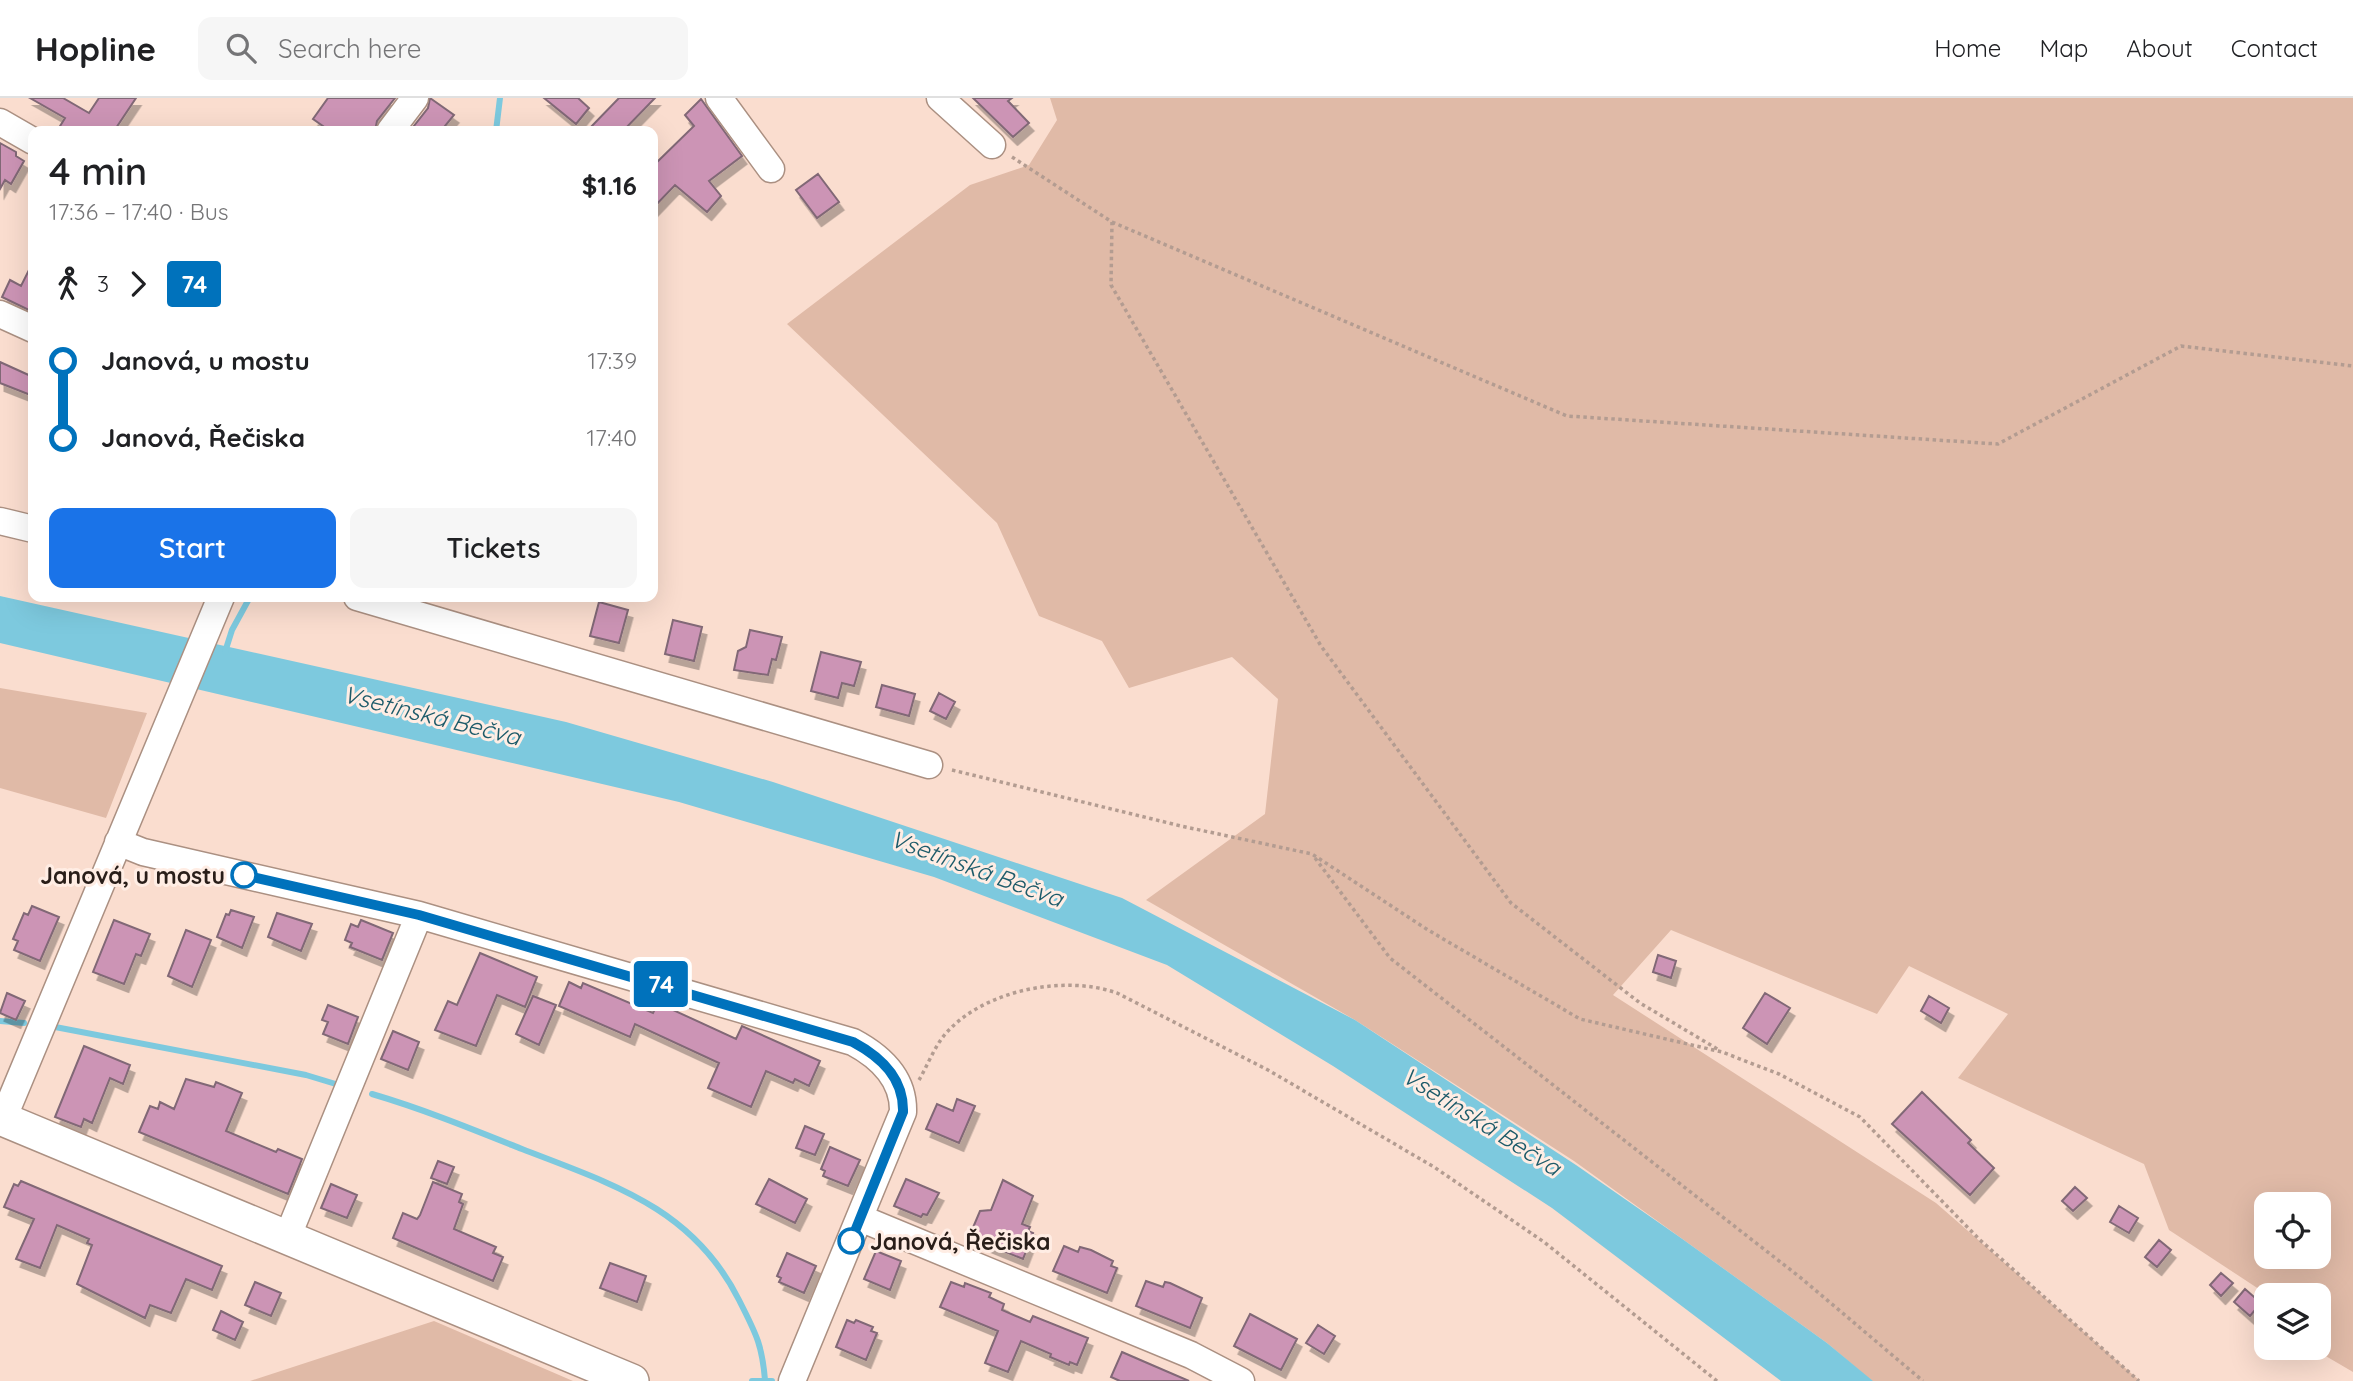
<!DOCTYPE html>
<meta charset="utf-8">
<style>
body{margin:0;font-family:Quicksand,sans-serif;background:#f6f6f6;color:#202124;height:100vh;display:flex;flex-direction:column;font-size:26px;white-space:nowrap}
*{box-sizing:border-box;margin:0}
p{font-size:23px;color:#757577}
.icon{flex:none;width:38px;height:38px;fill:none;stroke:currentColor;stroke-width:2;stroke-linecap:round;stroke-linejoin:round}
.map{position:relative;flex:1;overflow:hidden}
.side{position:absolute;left:28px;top:28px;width:630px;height:476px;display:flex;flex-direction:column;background:#fff;border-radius:14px;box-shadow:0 7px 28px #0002}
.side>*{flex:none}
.badge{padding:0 14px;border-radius:5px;font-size:24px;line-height:46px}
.controls{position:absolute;left:2254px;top:1094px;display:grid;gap:14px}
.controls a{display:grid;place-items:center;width:77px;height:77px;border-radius:14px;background:#fff;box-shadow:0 7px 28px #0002;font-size:35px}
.map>.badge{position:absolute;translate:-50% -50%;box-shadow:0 0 0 4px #fff}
.legs{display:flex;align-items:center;gap:10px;height:77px;padding:0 21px;font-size:23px}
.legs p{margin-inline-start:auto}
.headline{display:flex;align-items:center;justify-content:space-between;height:119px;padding:0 21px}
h1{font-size:38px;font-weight:600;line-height:52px}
.button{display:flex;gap:14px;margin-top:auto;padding:14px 21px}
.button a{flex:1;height:80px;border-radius:14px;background:#1a73e8;color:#fff;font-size:28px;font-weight:600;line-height:80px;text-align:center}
.button a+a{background:#f6f6f6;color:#202124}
ul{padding:0 21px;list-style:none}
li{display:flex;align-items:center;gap:24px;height:77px;font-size:26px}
li i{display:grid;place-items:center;width:10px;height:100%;margin:0 9px;background:currentColor}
li i::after{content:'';width:18px;height:18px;margin:-9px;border:5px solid;border-radius:50%;background:#fff}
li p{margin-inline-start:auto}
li:first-child i{background:linear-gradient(#0000 50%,currentColor 0)}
li:last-child i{background:linear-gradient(currentColor 50%,#0000 0)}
header{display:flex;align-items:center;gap:42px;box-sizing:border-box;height:98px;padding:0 35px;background:#fff;border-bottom:2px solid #e0e0e0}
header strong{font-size:33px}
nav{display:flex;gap:38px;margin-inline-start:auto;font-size:24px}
.search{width:490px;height:63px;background:#f6f6f6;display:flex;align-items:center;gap:18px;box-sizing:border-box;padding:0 24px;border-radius:14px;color:#757577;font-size:26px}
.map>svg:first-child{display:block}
.green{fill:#e0baa7;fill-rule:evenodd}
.water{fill:#7dc9de}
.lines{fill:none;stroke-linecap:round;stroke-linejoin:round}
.stream{stroke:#7dc9de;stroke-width:6}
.building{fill:#cc94b5;stroke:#816876;stroke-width:2;filter:url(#shadow)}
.minor-casing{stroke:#ab9082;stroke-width:29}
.major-casing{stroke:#ab9082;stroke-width:36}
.path{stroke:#b39c91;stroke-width:3.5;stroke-dasharray:3.5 3.5;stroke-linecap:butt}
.minor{stroke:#fff;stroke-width:26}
.major{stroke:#fff;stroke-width:33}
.line-1-casing{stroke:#fff;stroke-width:16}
.line-1{stroke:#0072bc;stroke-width:10}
.stop-1-dot{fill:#fff;stroke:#0072bc;stroke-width:3.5}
.labels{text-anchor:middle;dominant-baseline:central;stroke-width:6;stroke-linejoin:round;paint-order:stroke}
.stop-label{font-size:23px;font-weight:bold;fill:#291e19;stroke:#ffede4;text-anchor:end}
.water-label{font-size:24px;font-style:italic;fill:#1d5b6a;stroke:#ffede4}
</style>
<header>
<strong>Hopline</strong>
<div class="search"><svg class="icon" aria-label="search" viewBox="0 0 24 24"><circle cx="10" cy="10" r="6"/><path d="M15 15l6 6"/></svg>Search here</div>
<nav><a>Home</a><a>Map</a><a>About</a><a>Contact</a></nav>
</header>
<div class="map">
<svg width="2353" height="1283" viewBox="0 0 2353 1283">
<defs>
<filter id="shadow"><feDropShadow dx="4.5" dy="8" stdDeviation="0" flood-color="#0004"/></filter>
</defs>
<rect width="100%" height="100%" fill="#faddcf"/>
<path class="green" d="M1050,0h1303v1274l-41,-24h7v-53h-51l-99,-65 -25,-66 -186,-86 50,-64 -99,-48 -32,48 -206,-84 -58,65 323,208 204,178h-268l-45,-38 -253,-182 -219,-141 -209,-120 119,-86 13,-115 -46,-42 -103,31 -27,-47 -63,-25 -42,-93 -210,-199 183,-139 59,-20 28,-45zM2266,1106h53v52h-53z
M0,590l147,25 -41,105 -106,-30z
M434,1223l139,60h-323z"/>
<path class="water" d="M0,498l566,126 207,60 349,116 233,122 221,145 105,73 146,105 46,38h-92l-229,-173 -219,-142 -166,-101 -233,-88 -255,-75 -679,-159z"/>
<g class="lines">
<path class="stream" d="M496,33l4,-33
M225,554l7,-22 18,-33
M0,923l24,2
M50,928l256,49 33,10
M372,996c51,15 100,35 150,55 90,35 171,59 217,151 16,32 23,43 26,80
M752,1283h20"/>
</g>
<path class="building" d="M30,0h33l26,15 10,-15h37l-22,33h-57l8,-13z
M328,0h67l-18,23 -2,10h-45l-17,-12z
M430,0l24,17 -13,16h-31l18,-23z
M544,0h34l11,10 -13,16z
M619,0h36l-32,33h-36z
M973,0h39l-4,3 21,22 -16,14z
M701,1l41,57 -33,25 12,15 -14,16 -32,-27 -22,23v-42l41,-40 -9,-11z
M0,45l16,9v4l8,5 -13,23 -6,-4 -5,9z
M818,76l21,28 -22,16 -21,-28z
M33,164v50l-31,-15 8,-17 11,6z
M0,264l33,15v19l-33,-13z
M599,504l29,8 -9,33 -29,-7z
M673,522l29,7 -8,34 -29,-7z
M750,532l32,7 -6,23 -4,-1 -4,16 -34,-5 4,-19 8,-4z
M821,554l40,10 -7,24 -12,-3 -4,15 -27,-7z
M882,587l33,9 -6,22 -33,-9z
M939,595l16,9 -9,17 -16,-8z
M32,808l27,11 -19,44 -26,-11 4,-9 -5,-2 11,-26 4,2z
M231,812l23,7 -12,31 -25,-11 9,-23 3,1z
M277,815l35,11 -11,27 -33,-14z
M114,822l36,14 -9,22 -5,-2 -12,30 -31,-12z
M361,822l32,13 -11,27 -32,-13 2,-4 -7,-3 6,-16 7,3z
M186,832l25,10 -19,47 -24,-11z
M480,855l57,24 -12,30 -28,-12 -21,51 -41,-16 13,-29 9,4z
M1658,857l18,6 -5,17 -18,-6z
M569,884l12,6 2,-5 70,30 5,-10 78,36 6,-13 78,35 -11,25 -14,-7 -2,4 -27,-12 -15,36 -43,-19 11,-25 -84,-39 -5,13 -71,-31z
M7,895l18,8 -9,19 -16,-7z
M1765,895l25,15 -23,36 -24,-16z
M533,898l23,9 -17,40 -23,-11z
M1929,898l20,12 -8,15 -20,-12z
M328,907l30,12 -10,27 -25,-10 5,-12 -6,-2z
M393,933l26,11 -11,28 -27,-11z
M84,948l46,19 -7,19 -13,-6 -18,45 -8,-4 -3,8 -26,-10z
M186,981l28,8 2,-5 26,11 -16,38 50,21 2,-3 24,10 -14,35 -149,-62 11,-26 8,3 2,-7 14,7z
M1922,994l49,48 -3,3 26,25 -24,27 -78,-71z
M957,1001l18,7 -16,37 -33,-14 11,-25 16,7z
M805,1028l19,8 -9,21 -19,-7z
M830,1049l30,13 -12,26 -25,-10 2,-5 -4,-2z
M438,1063l16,6 -7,17 -16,-6z
M769,1081l38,20 -12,24 -39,-19z
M906,1081l33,14 -12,22 -4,-1 -2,3 -27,-11z
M1003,1082l30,16 -11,28 8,3 -2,4 5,2 -10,26 -54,-22 11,-26 11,-1z
M21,1083l201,85 -10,24 -26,-11 -15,34 -21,-8 -5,13 -68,-34 15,-39 -5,-2 2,-4 -32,-14 -17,43 -24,-9 18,-40 -30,-12 10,-23 4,2z
M433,1084l29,12 -3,8 4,2 -9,25 42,18 -3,6 10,4 -10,24 -100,-43 10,-25 14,6 3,-4z
M331,1086l26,11 -10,23 -26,-10z
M2075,1089l12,11 -14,13 -11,-10z
M2119,1108l19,12 -9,15 -19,-11z
M2159,1142l12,10 -14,17 -12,-10z
M1064,1148l14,6 2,-5 11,3 22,11 -2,5 6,2 -10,25 -54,-22z
M876,1153l25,10 -11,29 -26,-11z
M787,1155l29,13 -12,27 -25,-11 2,-4 -4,-2z
M610,1165l36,13 -9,26 -37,-14z
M2221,1175l12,10 -12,13 -11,-11z
M1146,1183l17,6 2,-5 5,1 32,15 -12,30 -54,-22z
M255,1184l26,11 -10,23 -26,-11z
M951,1184l13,5 1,-4 26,10 -2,4 15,7 -2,6 28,12 3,-6 55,22 -11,27 -7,-3 -1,3 -19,-8 1,-3 -30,-13 -13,31 -23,-9 13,-32 -58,-24z
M2245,1191l16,14 -11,13 -16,-14z
M221,1213l22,11 -8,18 -22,-10z
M1250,1216l47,25 -16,31 -47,-24z
M847,1222l7,3 2,-3 17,7 -2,4 6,2 -11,27 -30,-13z
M1318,1227l17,11 -11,18 -18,-11z
M1122,1254l23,10 44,19h-69l-9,-4z"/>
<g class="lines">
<defs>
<path id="minor" d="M719,0l52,71
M940,0l52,47
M0,24l33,19
M390,33l25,-33
M0,216l33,15
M0,423l33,8
M357,499l572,168
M118,744l25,10 276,63 434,127c28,15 51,37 50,70l-111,269
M3,1021l218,-522
M860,1120l331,137 50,26
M287,1140l132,-323"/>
<path id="major" d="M0,1020l632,263"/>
</defs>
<use href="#minor" class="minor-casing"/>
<use href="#major" class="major-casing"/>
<path class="path" d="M1012,59l100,65 -1,63 210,361 190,257 129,100 79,47
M1112,124l455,194 431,28 183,-98 172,20
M952,672l229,56 131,28 116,76 152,89 142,33 57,22 81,43 120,123 159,141
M1315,760l75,100 411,320 122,103
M919,982c10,-17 17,-38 31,-51 39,-40 116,-54 167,-36l151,77 166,97 110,75 173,139"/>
<use href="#minor" class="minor"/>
<use href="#major" class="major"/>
</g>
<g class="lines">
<defs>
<path id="line-1" d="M244,777l175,40 434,127c28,15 51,36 50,70l-52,129"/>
</defs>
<use href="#line-1" class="line-1-casing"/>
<use href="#line-1" class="line-1"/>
</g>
<g class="stop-1-dot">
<circle cx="244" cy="777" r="12"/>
<circle cx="851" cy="1143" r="12"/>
</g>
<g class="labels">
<g class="stop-label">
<text x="225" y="777">Janová, u mostu</text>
<text x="870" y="1143" text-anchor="start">Janová, Řečiska</text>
</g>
<g class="water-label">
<text transform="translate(432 617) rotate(14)">Vsetínská Bečva</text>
<text transform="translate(977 770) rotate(20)">Vsetínská Bečva</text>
<text transform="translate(1482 1023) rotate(32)">Vsetínská Bečva</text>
</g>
</g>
</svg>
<div class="controls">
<a><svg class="icon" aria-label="locate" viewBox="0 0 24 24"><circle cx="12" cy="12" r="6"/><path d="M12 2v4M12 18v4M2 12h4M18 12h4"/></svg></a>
<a><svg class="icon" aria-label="layers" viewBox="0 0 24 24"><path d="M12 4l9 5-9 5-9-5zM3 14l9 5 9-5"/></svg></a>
</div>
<b class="badge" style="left:661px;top:886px;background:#0072bc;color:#fff">74</b>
<section class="side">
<div class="headline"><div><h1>4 min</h1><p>17:36 – 17:40 · Bus</p></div><b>$1.16</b></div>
<div class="legs"><svg class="icon" aria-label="walk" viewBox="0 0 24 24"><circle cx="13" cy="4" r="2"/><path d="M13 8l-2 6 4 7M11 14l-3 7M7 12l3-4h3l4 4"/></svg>3<svg class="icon" aria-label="forward" viewBox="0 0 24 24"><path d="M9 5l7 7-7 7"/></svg><b class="badge" style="background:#0072bc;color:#fff">74</b></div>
<ul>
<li><i style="color:#0072bc"></i><b>Janová, u mostu</b><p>17:39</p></li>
<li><i style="color:#0072bc"></i><b>Janová, Řečiska</b><p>17:40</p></li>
</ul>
<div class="button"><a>Start</a><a>Tickets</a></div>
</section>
</div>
